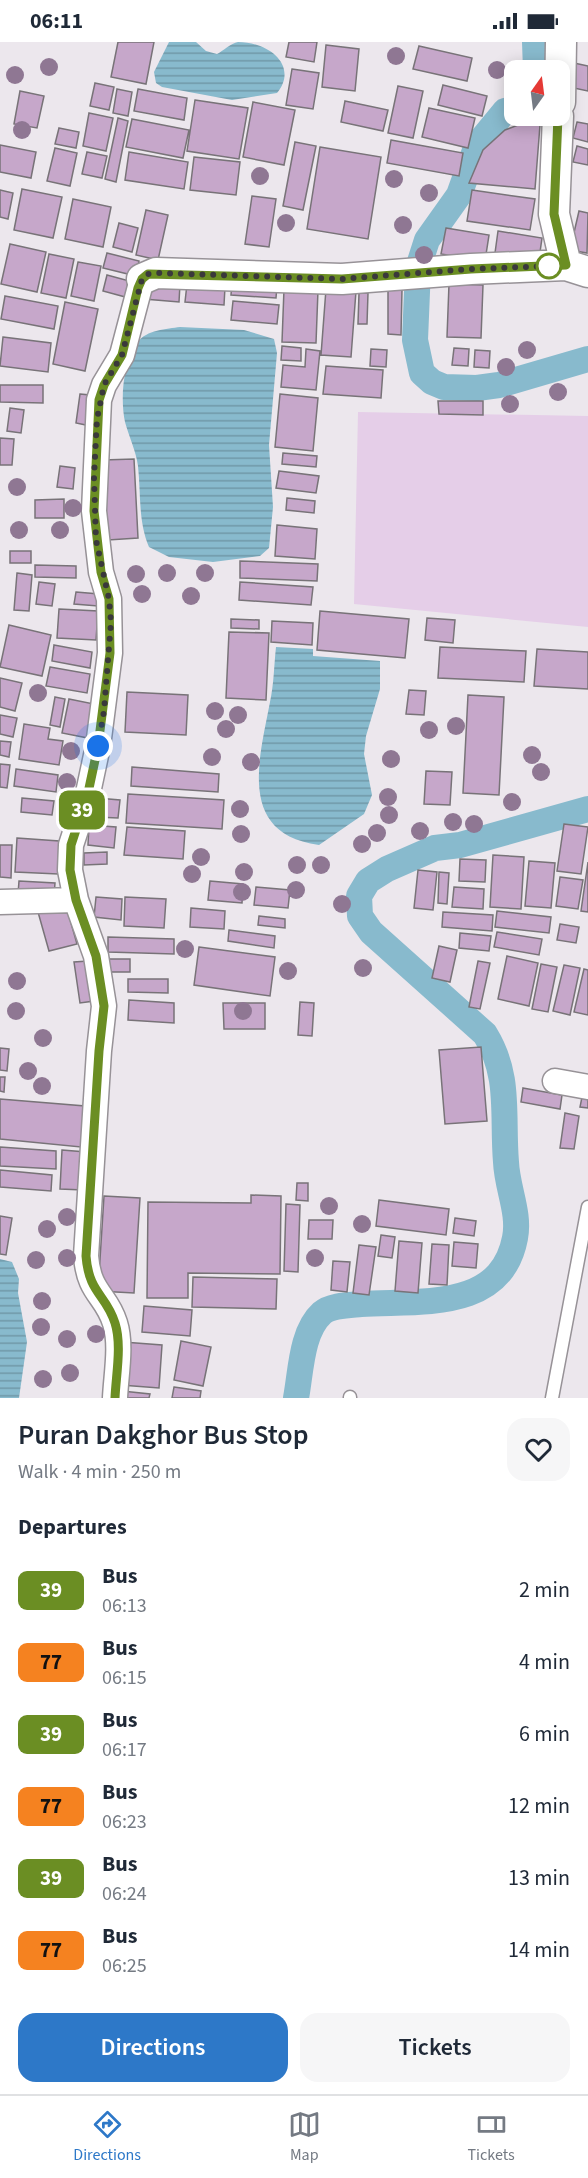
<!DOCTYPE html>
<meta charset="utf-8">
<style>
body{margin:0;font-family:"Source Sans 3",sans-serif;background:#f6f6f7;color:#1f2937;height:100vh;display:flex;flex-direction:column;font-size:22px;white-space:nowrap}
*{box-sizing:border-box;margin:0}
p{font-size:20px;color:#747a83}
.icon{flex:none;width:33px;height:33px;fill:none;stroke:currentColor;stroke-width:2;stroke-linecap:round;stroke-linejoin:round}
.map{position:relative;height:1356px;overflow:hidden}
.details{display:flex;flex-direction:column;background:#fff;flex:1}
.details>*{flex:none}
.badge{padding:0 12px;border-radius:9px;font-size:21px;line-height:39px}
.needle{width:39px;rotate:14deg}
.controls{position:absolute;left:504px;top:18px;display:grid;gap:12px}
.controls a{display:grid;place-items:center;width:66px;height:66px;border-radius:12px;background:#fff;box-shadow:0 3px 15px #0003;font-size:30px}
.you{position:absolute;width:30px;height:30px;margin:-15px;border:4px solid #fff;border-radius:50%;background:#1a73e8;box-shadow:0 0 0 9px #1a73e833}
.map>.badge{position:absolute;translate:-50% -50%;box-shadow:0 0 0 3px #fff}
h2{padding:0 18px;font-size:22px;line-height:54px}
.round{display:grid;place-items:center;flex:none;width:63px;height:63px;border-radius:18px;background:#f6f6f7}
.headline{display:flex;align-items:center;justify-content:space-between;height:102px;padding:0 18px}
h1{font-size:28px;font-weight:600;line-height:45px}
.action{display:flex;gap:12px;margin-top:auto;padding:12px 18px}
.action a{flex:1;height:69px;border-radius:18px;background:#2d78c8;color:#fff;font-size:24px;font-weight:600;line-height:69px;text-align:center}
.action a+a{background:#f6f6f7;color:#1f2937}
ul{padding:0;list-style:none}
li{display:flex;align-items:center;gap:18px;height:72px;padding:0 18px}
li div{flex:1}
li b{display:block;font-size:22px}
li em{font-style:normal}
li .badge{min-width:66px;font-weight:700;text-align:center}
.status{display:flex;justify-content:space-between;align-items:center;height:42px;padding:0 30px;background:#fff;direction:ltr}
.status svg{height:16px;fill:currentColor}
.tabs{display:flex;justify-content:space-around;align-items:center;height:84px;border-top:2px solid #e0e1e3;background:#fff;font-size:16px;color:#747a83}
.tabs a{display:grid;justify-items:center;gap:3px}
.tabs .on{color:#2d78c8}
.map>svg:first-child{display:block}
.park{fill:#e5cee8}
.water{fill:url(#water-rules)}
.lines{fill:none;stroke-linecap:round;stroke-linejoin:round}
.canal{stroke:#88bacd;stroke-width:26}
.building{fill:#c6a7ca;stroke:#787378;stroke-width:1.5}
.service-casing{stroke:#979297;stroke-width:15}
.minor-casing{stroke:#979297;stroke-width:27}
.tertiary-casing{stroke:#979297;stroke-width:33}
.service{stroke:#fff;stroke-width:12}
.minor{stroke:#fff;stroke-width:24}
.tertiary{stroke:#fff;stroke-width:30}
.tree{fill:#8f7793}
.line-casing{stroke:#fff;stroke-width:14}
.line{stroke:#6b8e23;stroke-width:9}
.walk{stroke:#3a383b;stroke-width:6;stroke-dasharray:0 10.8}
.stop-dot{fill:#fff;stroke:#6b8e23;stroke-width:3}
</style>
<div class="status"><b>06:11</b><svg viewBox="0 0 49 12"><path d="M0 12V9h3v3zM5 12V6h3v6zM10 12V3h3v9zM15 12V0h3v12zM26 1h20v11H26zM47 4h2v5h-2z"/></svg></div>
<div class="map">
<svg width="588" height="1356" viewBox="0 0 588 1356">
<defs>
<pattern id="water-rules" width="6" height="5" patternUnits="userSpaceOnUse" patternTransform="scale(1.5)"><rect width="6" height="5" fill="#88bacd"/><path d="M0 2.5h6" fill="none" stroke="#7098a8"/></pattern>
</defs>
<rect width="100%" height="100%" fill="#ece7ed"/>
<path class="park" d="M358,370l230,4v211l-234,-23z"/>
<path class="water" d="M169,0h27l10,9 11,3c6,-3 14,-11 21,-12 31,0 61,24 39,51l-45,7 -70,-13 -6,-4 -2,-11z
M180,285l64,3 30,9 3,14 -8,92 4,62 -4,41 -9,8 -47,6 -44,-5 -20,-10c-11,-26 -8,-53 -11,-81 -2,-15 -9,-29 -13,-44 -5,-24 -2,-60 13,-80 8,-12 29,-13 42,-15z
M276,605l37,2v7l67,5v28l-14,47 -2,18 8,41 -8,19 -45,31c-82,-11 -60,-85 -49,-143 4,-18 4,-37 6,-55z
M0,1217l12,3 7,17 -1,14 9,49 -8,56h-19z"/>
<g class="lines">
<path class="canal" d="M535,0l1,28
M514,67l-9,2 -28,34 -18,50 -32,45 -9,28 -3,72 7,33 10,9 12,5 33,1 22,-3 89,-26
M296,1356c5,-26 5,-66 26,-85 9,-8 28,-8 39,-9 59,-4 140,8 154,-66 5,-25 -8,-50 -9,-76 -4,-47 5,-86 -21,-128l-114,-102 -11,-16 -1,-20 9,-15 19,-12 48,-21 25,-3 128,-36"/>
</g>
<path class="building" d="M118,0h36l-8,42 -35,-7z
M289,0h28l-3,20 -28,-5z
M326,3l33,4 -4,42 -33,-4z
M419,4l53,12 -5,23 -54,-12z
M574,21l14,3v25l-19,-4z
M292,27l27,4 -6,36 -27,-4z
M95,41l19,4 -5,23 -19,-4z
M443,43l44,11 -5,20 -44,-11z
M398,44l25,5 -10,47 -25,-5z
M117,47l15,3 -4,24 -15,-3z
M138,47l49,9 -3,22 -50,-9z
M20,49l24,5 -7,32 -23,-4z
M195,58l53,8 -9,51 -52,-8z
M345,59l43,9 -5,21 -42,-9z
M253,60l42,8 -11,55 -41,-8z
M429,66l46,10 -7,30 -46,-11z
M89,71l24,5 -7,33 -23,-5z
M118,76l10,3 -12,61 -11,-3z
M132,77l57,11 -6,28 -57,-11z
M577,80l11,2v18l-15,-4z
M518,83h22l-5,64 -66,-6 14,-33 22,-20z
M59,86l20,4 -3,16 -21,-4z
M391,98l72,13 -4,23 -72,-13z
M295,100l21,4 -13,64 -20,-4z
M0,103l36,7 -5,26 -31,-6z
M577,104l11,3v16l-15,-3z
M320,105l61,10 -13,82 -61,-10z
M55,106l22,5 -7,33 -23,-5z
M87,110l20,4 -5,22 -20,-4z
M129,110l59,10 -4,27 -59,-9z
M194,115l46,5 -4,33 -46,-5z
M22,147l40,8 -9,41 -39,-8z
M0,148l13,3 -5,26 -8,-2z
M472,148l63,9 -5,31 -63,-9z
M252,154l24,3 -7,48 -24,-3z
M73,157l38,8 -8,40 -38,-8z
M146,168l22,5 -10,45 -22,-5z
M579,169l9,2 -1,40 -17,-3z
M119,181l19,5 -6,24 -19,-5z
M446,186l43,7 -4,26 -44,-7z
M498,189l44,7 -3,21 -44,-6z
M10,202l36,8 -9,40 -36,-8z
M107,211l32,8 -3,15 -33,-8z
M49,212l25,5 -8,39 -25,-5z
M78,220l23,4 -7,35 -23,-5z
M107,233l26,7 -4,16 -26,-7z
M145,239l35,3 -1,18 -35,-3z
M232,240l45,3 -1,13 -45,-3z
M187,242l38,3 -1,18 -39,-3z
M449,242l34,1 -2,53 -34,-1z
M284,247l34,1 -2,53 -34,-1z
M326,247l30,2 -5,66 -30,-2z
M388,248h14l-1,45 -13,-1z
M359,251h9l-1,31h-9z
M5,254l53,10 -4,23 -53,-10z
M233,259l46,4 -2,19 -46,-4z
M65,260l33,7 -13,62 -32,-7z
M3,295l48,6 -3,29 -48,-6z
M282,304l19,2v13l-20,-1z
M454,306l15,1 -1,17 -16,-1z
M306,307l14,2 -4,39 -35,-3 2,-22 22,2z
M371,307l16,1 -1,17 -16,-1z
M475,308l15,1 -1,17 -15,-1z
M326,324l57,4 -2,28 -58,-4z
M0,343h43v18l-43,-1z
M80,352l10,1 -4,30 -10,-2z
M280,352l38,4 -5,53 -38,-4z
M438,359h45v14l-44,-1z
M10,366l14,2 -3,23 -14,-2z
M0,396l14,1 -2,26h-12z
M283,411l34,3 -1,11 -34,-3z
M134,417l4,79 -30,2 -5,-80z
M60,424l15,2 -2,21 -16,-2z
M279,429l40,5 -3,17 -40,-5z
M287,456l28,3 -1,12 -28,-3z
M64,457v19h-29v-18z
M277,483l40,4 -2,30 -40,-3z
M10,509h21v12h-21z
M240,519l78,3 -1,17 -77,-3z
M35,523l41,1v12l-41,-1z
M17,531l15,2 -3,36 -15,-1z
M39,540l16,2 -3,22 -16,-2z
M240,540l73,5 -2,18 -72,-5z
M76,550l23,2 -1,12 -24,-2z
M59,567l39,2 -2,29 -39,-2z
M320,569l89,8 -4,39 -88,-8z
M427,576l28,2 -2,23 -28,-3z
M231,577l28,1v9l-28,-1z
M272,579l41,2 -1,22 -41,-3z
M9,583l42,10 -9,41 -42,-9z
M229,590l40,1 -3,67 -40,-2z
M54,603l38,7 -2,16 -38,-7z
M440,605l86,4 -2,31 -86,-4z
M537,607l51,3v37l-54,-3z
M50,625l40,7 -3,19 -41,-7z
M0,636l22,5 -7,28 -15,-4z
M409,648l17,1 -2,24 -18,-1z
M127,650l61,3 -2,40 -61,-3z
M468,653l36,2 -5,98 -36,-2z
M55,655l10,2 -5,28 -10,-2z
M69,657l25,5 -6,34 -26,-5z
M0,673l17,3 -4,19 -13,-3z
M24,682l26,4 -2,11 15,2 -4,24 -40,-6z
M0,699l11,1 -2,15 -9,-2z
M0,722l10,1 -3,23 -7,-1z
M132,725l87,7 -1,18 -87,-6z
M16,727l42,6 -2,17 -42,-6z
M426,729l26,1 -2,33 -26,-1z
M128,752l96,6 -2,29 -96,-6z
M22,756l32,3 -2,14 -31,-3z
M97,756l23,2 -2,18 -22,-1z
M564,782l24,3 -7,47 -24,-3z
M89,783l27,2 -2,21 -26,-3z
M127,785l58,4 -2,28 -59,-4z
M17,796l42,3 -1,33 -43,-2z
M0,803h12l-1,33 -11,-1z
M107,810v12l-23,1v-12z
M493,813l31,2 -3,52 -31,-2z
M460,817l26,1 -1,22 -26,-1z
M529,819l26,2 -4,45 -26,-2z
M588,820v50l-7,-1z
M418,828l19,2 -4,38 -19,-2z
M439,830l10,1 -2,31 -9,-1z
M560,835l23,3 -5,29 -22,-3z
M19,839l36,2 -1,13 -36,-2z
M210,839l33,3 -1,19 -34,-3z
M256,845l34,3 -2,18 -34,-3z
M454,845l30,2 -1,20 -31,-2z
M96,855l26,2 -1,21 -27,-3z
M125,855l41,2 -2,29 -40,-2z
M66,863l11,39 -28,7 -11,-39z
M191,866l34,3 -1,18 -34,-2z
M497,869l54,6 -2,16 -54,-6z
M443,870l50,3 -1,16 -50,-4z
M259,874l26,3v9l-27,-3z
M560,882l19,3 -3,16 -19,-3z
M229,888l46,6 -1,12 -46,-7z
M497,890l45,7 -3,16 -45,-8z
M460,891l31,3 -2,15 -30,-3z
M108,895l66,2v15l-66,-2z
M439,904l18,4 -7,32 -18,-4z
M199,905l76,10 -5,39 -76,-11z
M507,914l31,7 -9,43 -31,-7z
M107,917h23v13h-24z
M88,919l6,40 -14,2 -6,-41z
M478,919l12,2 -10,46 -11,-2z
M541,922l16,3 -9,45 -16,-3z
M564,923l16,3 -10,47 -17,-4z
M584,927l4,1v45l-14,-3z
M128,937h40v14l-40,-1z
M129,958l45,3v20l-46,-3z
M300,960l14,1 -2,33 -14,-1z
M223,961h42v26h-41z
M481,1005l6,74 -42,3 -6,-74z
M0,1006l9,1 -2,22 -7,-1z
M0,1035h5l-1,15 -4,-1z
M523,1046l39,7 -2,14 -39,-7z
M582,1055l6,1v10l-8,-1z
M0,1057l85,7 -4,41 -81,-8z
M565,1071l14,3 -5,33 -14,-1z
M0,1105l56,4v18l-56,-3z
M62,1108l24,2 -3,38 -23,-1z
M0,1128l52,5 -1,16 -51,-4z
M297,1141h11v18l-12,-1z
M251,1153l30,1 -1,78 -92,-1v25h-41l1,-96 103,1z
M104,1154l36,2 -6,95 -36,-2z
M379,1158l70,9 -3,26 -70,-9z
M286,1162l14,1 -2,67 -14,-1z
M0,1174l12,2 -6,37 -6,-1z
M455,1176l21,3 -2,15 -21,-3z
M309,1178h24l-1,19h-24z
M381,1193l14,2 -3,21 -14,-2z
M399,1199l23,2 -4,50 -23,-2z
M454,1200l24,2 -2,24 -24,-2z
M432,1202l17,1 -2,40 -18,-1z
M359,1203l17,2 -7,48 -16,-2z
M333,1219l17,1 -3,30 -16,-2z
M193,1235l84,2 -1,30 -84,-2z
M144,1264l48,4 -2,26 -48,-4z
M181,1299l30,6 -8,39 -29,-6z
M123,1300l39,3 -3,43 -38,-3z
M174,1345l27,4 -1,7h-28z
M122,1349l28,3 -1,4h-27z"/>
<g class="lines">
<defs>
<path id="service" d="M350,1356v-1
M552,1356l36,-191"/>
<path id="minor" d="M0,860l76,-2
M555,1039l33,6
M115,1356c1,-23 7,-53 0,-75 -9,-29 -26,-29 -29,-67l13,-205 5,-45 -8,-50 -20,-56 -6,-30 1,-25 17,-52 10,-47 12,-93 -1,-54 -8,-27 -7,-61 5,-111 5,-15 18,-30 20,-76"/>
<path id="tertiary" d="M560,60l1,-60
M558,74l-4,98 12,51
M142,237l14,-6 186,6 129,-10 95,-4 22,7"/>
</defs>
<use href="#service" class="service-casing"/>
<use href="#minor" class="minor-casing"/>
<use href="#tertiary" class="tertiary-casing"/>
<use href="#service" class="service"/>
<use href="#minor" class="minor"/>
<use href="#tertiary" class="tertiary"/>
</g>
<g class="tree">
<circle cx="396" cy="14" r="9"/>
<circle cx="49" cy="25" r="9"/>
<circle cx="497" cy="28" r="9"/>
<circle cx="15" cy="33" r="9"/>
<circle cx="22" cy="88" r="9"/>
<circle cx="260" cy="134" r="9"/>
<circle cx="394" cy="137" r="9"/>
<circle cx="429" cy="151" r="9"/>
<circle cx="286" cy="181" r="9"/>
<circle cx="403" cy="183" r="9"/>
<circle cx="424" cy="213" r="9"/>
<circle cx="527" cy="308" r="9"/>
<circle cx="506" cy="325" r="9"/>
<circle cx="558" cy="350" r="9"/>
<circle cx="510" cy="362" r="9"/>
<circle cx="17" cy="445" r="9"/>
<circle cx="73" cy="466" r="9"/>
<circle cx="19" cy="488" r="9"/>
<circle cx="60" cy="488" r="9"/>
<circle cx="167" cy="531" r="9"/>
<circle cx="205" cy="531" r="9"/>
<circle cx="136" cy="532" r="9"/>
<circle cx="142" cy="552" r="9"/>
<circle cx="191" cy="554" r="9"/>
<circle cx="38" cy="651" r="9"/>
<circle cx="215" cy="669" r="9"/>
<circle cx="238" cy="673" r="9"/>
<circle cx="456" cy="684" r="9"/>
<circle cx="226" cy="687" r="9"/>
<circle cx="429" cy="688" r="9"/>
<circle cx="71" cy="709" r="9"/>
<circle cx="532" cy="713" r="9"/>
<circle cx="212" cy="715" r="9"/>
<circle cx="391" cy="717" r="9"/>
<circle cx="251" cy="720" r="9"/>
<circle cx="541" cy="730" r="9"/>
<circle cx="67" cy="740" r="9"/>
<circle cx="388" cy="755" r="9"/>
<circle cx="512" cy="760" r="9"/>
<circle cx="240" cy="767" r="9"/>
<circle cx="389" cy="773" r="9"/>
<circle cx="453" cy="780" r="9"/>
<circle cx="474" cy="782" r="9"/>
<circle cx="420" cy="789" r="9"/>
<circle cx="377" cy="791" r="9"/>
<circle cx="241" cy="792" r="9"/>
<circle cx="362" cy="802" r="9"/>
<circle cx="201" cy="815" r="9"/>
<circle cx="297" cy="823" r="9"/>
<circle cx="321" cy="823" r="9"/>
<circle cx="244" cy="830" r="9"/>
<circle cx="192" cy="832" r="9"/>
<circle cx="296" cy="848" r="9"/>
<circle cx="242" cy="850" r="9"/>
<circle cx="342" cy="862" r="9"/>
<circle cx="185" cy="907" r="9"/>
<circle cx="363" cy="926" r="9"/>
<circle cx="288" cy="929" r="9"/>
<circle cx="17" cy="939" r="9"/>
<circle cx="16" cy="969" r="9"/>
<circle cx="243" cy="969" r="9"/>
<circle cx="43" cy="996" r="9"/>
<circle cx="28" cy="1029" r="9"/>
<circle cx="42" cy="1044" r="9"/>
<circle cx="329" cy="1164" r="9"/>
<circle cx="67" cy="1175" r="9"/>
<circle cx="362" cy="1182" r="9"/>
<circle cx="47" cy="1187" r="9"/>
<circle cx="67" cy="1216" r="9"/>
<circle cx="315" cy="1216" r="9"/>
<circle cx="36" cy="1218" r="9"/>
<circle cx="42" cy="1259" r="9"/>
<circle cx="41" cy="1285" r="9"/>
<circle cx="96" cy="1292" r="9"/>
<circle cx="67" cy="1297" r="9"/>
<circle cx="70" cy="1331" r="9"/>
<circle cx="43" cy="1337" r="9"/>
</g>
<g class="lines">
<defs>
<path id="line" d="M115,1356c1,-23 7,-53 0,-75 -9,-29 -26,-29 -29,-67l13,-205 5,-45 -8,-50 -20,-56 -6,-30 1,-25 17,-52 10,-47 12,-93 -1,-54 -8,-27 -7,-61 5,-111 5,-15 18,-30 16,-67 4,-9 6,-5 194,5 129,-10 95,-4 -12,-51 4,-98"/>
</defs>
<use href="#line" class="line-casing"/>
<use href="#line" class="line"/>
<path class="walk" d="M98,704l6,-35 7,-89 -2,-23 -13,-59 -2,-63 3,-58 7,-34 18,-30 20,-76 6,-5 8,-1 186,6 129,-10 78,-3"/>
</g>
<circle class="stop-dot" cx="549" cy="224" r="12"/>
</svg>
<div class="controls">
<a><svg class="needle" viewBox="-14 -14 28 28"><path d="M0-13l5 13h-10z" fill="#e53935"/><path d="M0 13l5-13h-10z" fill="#747a83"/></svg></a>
</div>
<div class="you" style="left:98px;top:704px"></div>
<b class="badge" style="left:82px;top:768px;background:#6b8e23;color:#fff">39</b>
</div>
<section class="details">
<div class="headline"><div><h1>Puran Dakghor Bus Stop</h1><p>Walk · 4 min · 250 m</p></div><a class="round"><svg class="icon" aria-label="heart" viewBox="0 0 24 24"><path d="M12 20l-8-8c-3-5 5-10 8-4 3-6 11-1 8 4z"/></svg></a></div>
<h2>Departures</h2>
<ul>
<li><span class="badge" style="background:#6b8e23;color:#fff">39</span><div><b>Bus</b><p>06:13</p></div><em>2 min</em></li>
<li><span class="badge" style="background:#f58220;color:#111">77</span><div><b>Bus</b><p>06:15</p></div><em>4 min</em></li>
<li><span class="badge" style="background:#6b8e23;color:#fff">39</span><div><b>Bus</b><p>06:17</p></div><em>6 min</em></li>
<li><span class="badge" style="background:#f58220;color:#111">77</span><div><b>Bus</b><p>06:23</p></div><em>12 min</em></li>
<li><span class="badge" style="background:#6b8e23;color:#fff">39</span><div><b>Bus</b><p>06:24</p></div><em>13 min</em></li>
<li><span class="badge" style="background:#f58220;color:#111">77</span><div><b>Bus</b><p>06:25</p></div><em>14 min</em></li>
</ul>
<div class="action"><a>Directions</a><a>Tickets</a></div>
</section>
<nav class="tabs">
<a class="on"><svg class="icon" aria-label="directions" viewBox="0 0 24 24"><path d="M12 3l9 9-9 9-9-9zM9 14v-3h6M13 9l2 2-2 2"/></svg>Directions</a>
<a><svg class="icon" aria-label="map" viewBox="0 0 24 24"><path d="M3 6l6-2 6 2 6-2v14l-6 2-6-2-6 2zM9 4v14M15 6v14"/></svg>Map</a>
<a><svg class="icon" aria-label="tickets" viewBox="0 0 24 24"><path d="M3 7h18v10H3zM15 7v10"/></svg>Tickets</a>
</nav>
